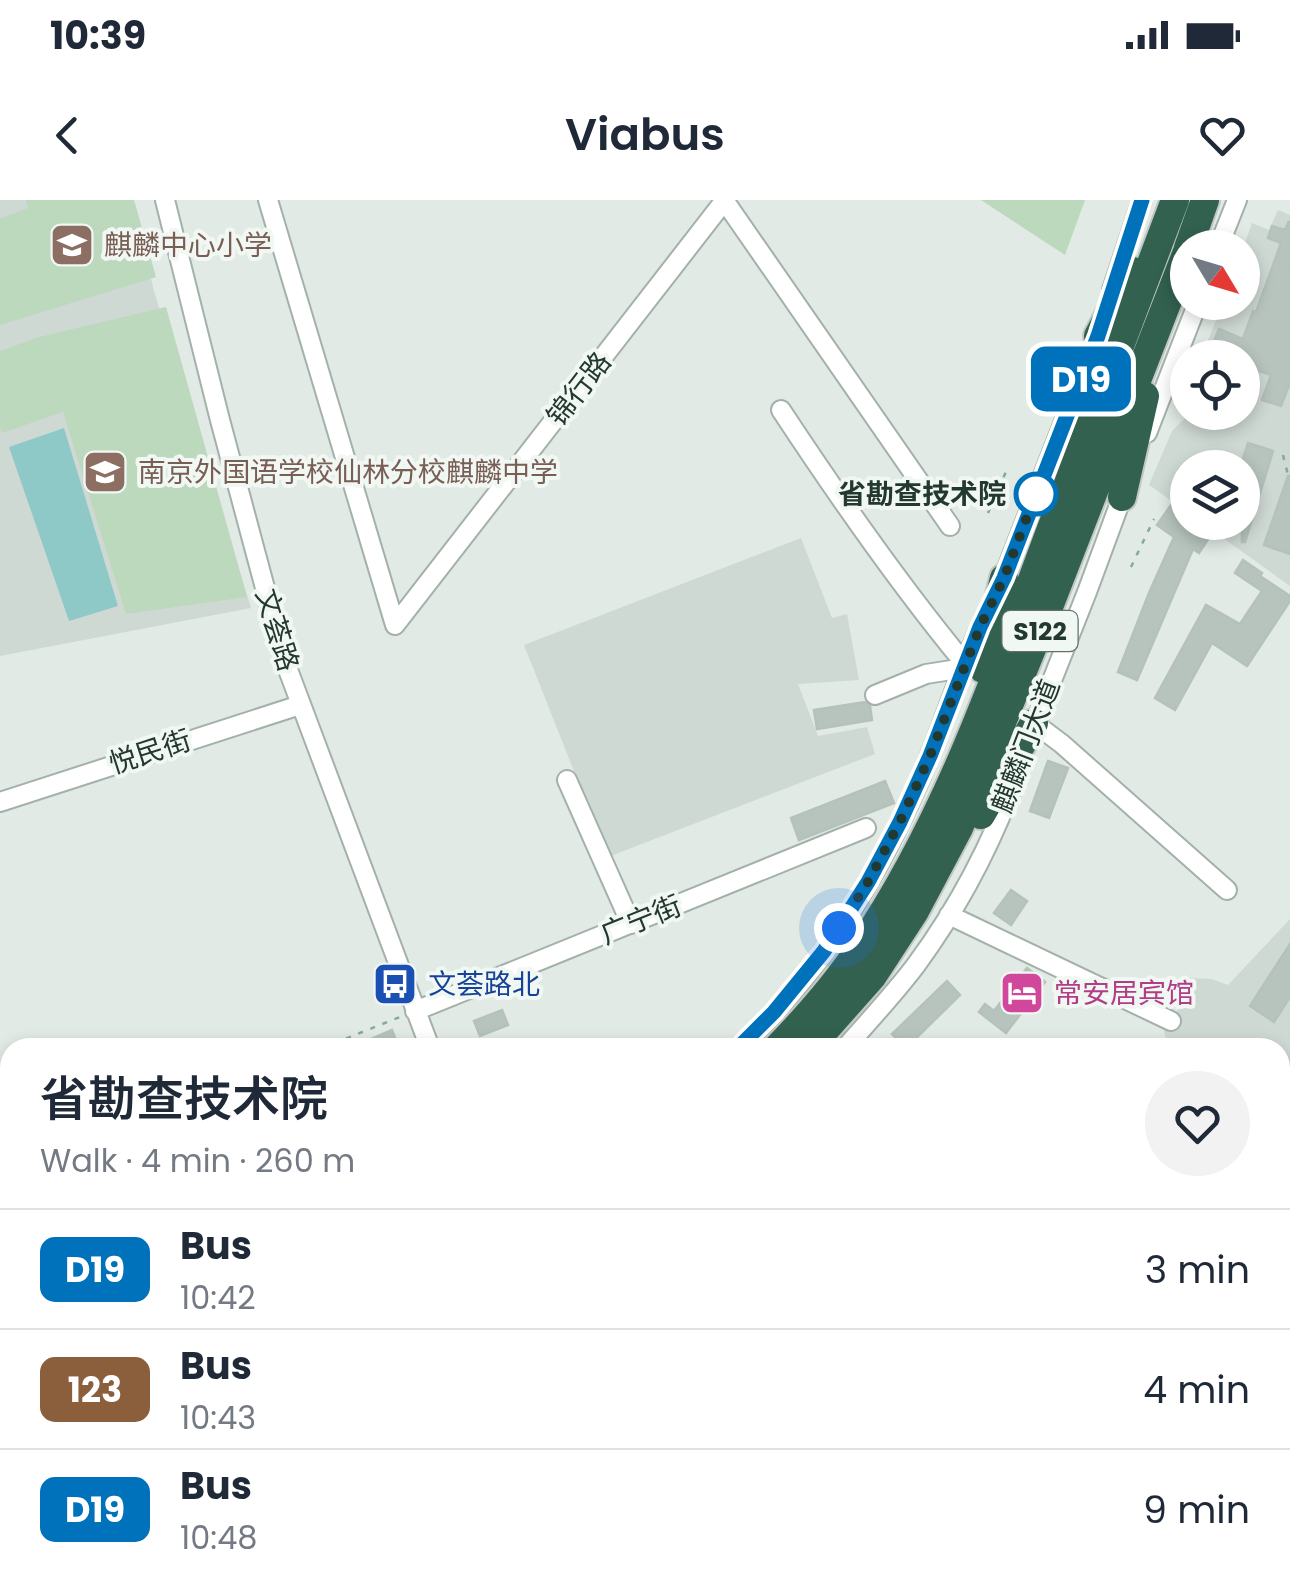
<!DOCTYPE html>
<meta charset="utf-8">
<style>
body{margin:0;font-family:Poppins,"Noto Sans SC",sans-serif;background:#f2f2f3;color:#1f2937;height:100vh;display:flex;flex-direction:column;font-size:38px;white-space:nowrap}
*{box-sizing:border-box;margin:0}
p{font-size:32px;color:#747a83}
.icon{flex:none;width:55px;height:55px;fill:none;stroke:currentColor;stroke-width:2;stroke-linecap:round;stroke-linejoin:round}
.map{position:relative;flex:1;overflow:hidden}
.details{position:absolute;left:0px;top:838px;width:1290px;height:552px;display:flex;flex-direction:column;background:#fff;border-radius:30px 30px 0 0;box-shadow:0 5px 15px #0003}
.details>*{flex:none}
.badge{padding:0 20px;border-radius:15px;font-size:35px;line-height:65px}
.needle{width:65px;rotate:128deg}
.tools{position:absolute;left:1170px;top:30px;display:grid;gap:20px}
.tools a{display:grid;place-items:center;width:90px;height:90px;border-radius:50%;background:#fff;box-shadow:0 5px 15px #0003;font-size:50px}
.you{position:absolute;width:50px;height:50px;margin:-25px;border:8px solid #fff;border-radius:50%;background:#1a73e8;box-shadow:0 0 0 15px #1a73e833}
.map>.badge{position:absolute;translate:-50% -50%;box-shadow:0 0 0 5px #fff}
.round{display:grid;place-items:center;flex:none;width:105px;height:105px;border-radius:52px;background:#f2f2f3}
.head{display:flex;align-items:center;justify-content:space-between;height:170px;padding:0 40px}
h1{font-size:48px;font-weight:600;line-height:75px}
ul{padding:0;list-style:none}
li{display:flex;align-items:center;gap:30px;height:120px;padding:0 40px;border-top:2px solid #e0e1e3}
li div{flex:1}
li b{display:block;font-size:38px}
li em{font-style:normal}
li .badge{min-width:110px;font-weight:700;text-align:center}
.status{display:flex;justify-content:space-between;align-items:center;height:70px;padding:0 50px;background:#fff;direction:ltr}
.status svg{height:28px;fill:currentColor}
header{display:flex;justify-content:space-between;align-items:center;height:130px;padding:0 40px;background:#fff;font-size:45px;font-weight:600}
.map>svg:first-child{display:block}
.built{fill:#cfd9d3}
.green{fill:#bcd9be}
.water{fill:#8ec9c8}
.building{fill:#b6c4bd;stroke:#b4c2ba;stroke-width:2.5}
.lines{fill:none;stroke-linecap:round;stroke-linejoin:round}
.minor-casing{stroke:#a4b1aa;stroke-width:22}
.highway-casing{stroke:#c1c7c5;stroke-width:32}
.path{stroke:#84aa98;stroke-width:2.5;stroke-dasharray:5 8;stroke-linecap:butt}
.minor{stroke:#fff;stroke-width:18}
.highway{stroke:#32614f;stroke-width:28}
.line-casing{stroke:#fff;stroke-width:22}
.line{stroke:#0072bc;stroke-width:15}
.walk{stroke:#23382f;stroke-width:10;stroke-dasharray:0 18}
.stop-dot{fill:#fff;stroke:#0072bc;stroke-width:5}
.labels{text-anchor:middle;dominant-baseline:central;stroke-width:8;stroke-linejoin:round;paint-order:stroke}
.shield{fill:#f1f7f3;stroke:#61716a;stroke-width:2.5}
.shield-label{font-size:25px;font-weight:bold;fill:#23382f}
.education-label{font-size:28px;fill:#785e54;stroke:#f1f7f3;text-anchor:start}
.street-label{font-size:28px;fill:#23382f;stroke:#f1f7f3}
.stop-label{font-size:28px;font-weight:bold;fill:#23382f;stroke:#f1f7f3;text-anchor:end}
.transit-label{font-size:28px;fill:#164399;stroke:#f1f7f3;text-anchor:start}
.hotel-label{font-size:28px;fill:#b23c85;stroke:#f1f7f3;text-anchor:start}
</style>
<div class="status"><b>10:39</b><svg viewBox="0 0 49 12"><path d="M0 12V9h3v3zM5 12V6h3v6zM10 12V3h3v9zM15 12V0h3v12zM26 1h20v11H26zM47 4h2v5h-2z"/></svg></div>
<header><svg class="icon" aria-label="back" viewBox="0 0 24 24"><path d="M15 5l-7 7 7 7"/></svg>Viabus<svg class="icon" aria-label="heart" viewBox="0 0 24 24"><path d="M12 20l-8-8c-3-5 5-10 8-4 3-6 11-1 8 4z"/></svg></header>
<div class="map">
<svg width="1290" height="1389" viewBox="0 0 1290 1389">
<rect width="100%" height="100%" fill="#e1eae4"/>
<path class="built" d="M0,0h132l22,91 97,317 -251,48z
M1278,10l12,5v371l-88,-63 40,-1v-54h-54l-1,44 -38,-27 23,-54 18,-18 52,-1v-54l-33,-1 -2,-14 16,-40 19,-1 1,-53 9,-26 17,7z
M801,338l31,80 15,-4 12,66 -61,4 20,52 49,-9 8,27 -267,103 -84,-212z
M1290,719v575l-10,-8v-438l-112,-1 -4,-16 19,-29 4,-24 24,1 17,6z"/>
<path class="green" d="M26,0h108l22,77 -156,48v-106l28,-11z
M981,0h104l-20,55z
M166,107l81,290 -121,17 -63,-202 -61,21 -2,-6v-76l39,-14z"/>
<path class="water" d="M64,228l54,178 -49,15 -60,-174z"/>
<path class="building" d="M1289,21l1,162 -9,23 -19,-6 9,-25 -29,-10v-7h-9l-22,-9 8,-20 24,10 10,-28 3,1 25,-69 -13,-5 4,-12 13,4z
M1248,243l25,8 -28,91h-3v-74h-2z
M1179,269l9,3v34l-15,-4 4,-6 -6,-2z
M1288,276h2v78l-26,-9z
M1171,305l17,11v6h9l15,11 -13,20 -6,-4 -56,131 -19,-8 31,-79 25,-56 -17,-12z
M1243,360l19,13 -2,3 30,20v5l-43,65 -35,-23 -37,67 -20,-12 51,-93 34,19 22,-33 -27,-18z
M865,502l5,4 2,14 -55,9 -3,-19z
M1048,561l20,7 -19,50 -19,-7z
M885,581l9,22 -95,37 -8,-22z
M1011,690l16,11 -16,24 -17,-12z
M1290,744v53l-16,25 -24,-16z
M1027,768l18,14 -39,51 -27,-21 6,-8 9,7z
M947,781l13,14 -54,53 -14,-14z
M502,810l6,15 -28,11 -6,-15z
M392,830l7,18h-48z
M1290,908v114l-10,-5v-89z
M1282,1066l8,29 -10,3v-31z"/>
<g class="lines">
<defs>
<path id="minor" d="M165,0l55,220 64,239 146,389
M268,0l127,425
M724,0l226,326
M1218,48l19,-48
M1112,90l30,-90
M781,210c58,88 117,173 184,254
M1147,233l51,-131
M1001,384l99,-255
M395,425l330,-425
M875,495l51,-21 38,-6
M1034,523l28,21 165,146
M1032,531l55,-139 38,-103
M567,580l64,144
M0,602l300,-97
M949,715l222,106
M415,811l451,-183
M738,848c88,-78 149,-187 193,-295 18,-45 33,-93 54,-136
M845,848c24,-27 49,-54 71,-83 42,-57 77,-124 101,-191
M0,1375l10,-8
M720,1380l7,9"/>
<path id="highway" d="M1188,48l17,-48
M1098,136l35,-65
M1122,297l23,-101
M983,469l21,-91
M981,615l53,-92
M777,848c30,-31 59,-64 83,-100 86,-126 136,-272 189,-414 41,-111 84,-222 126,-334
M809,848l63,-71 43,-66 44,-83 90,-221 139,-358
M0,1284l10,-7
M0,1316l10,-8
M0,1351l10,-8"/>
</defs>
<use href="#minor" class="minor-casing"/>
<use href="#highway" class="highway-casing"/>
<path class="path" d="M1283,255l5,20
M988,313l20,-46
M1131,367l23,-48
M322,848l78,-31
M0,972l10,-4"/>
<use href="#minor" class="minor"/>
<use href="#highway" class="highway"/>
</g>
<g class="lines">
<defs>
<path id="line" d="M738,848l36,-36 50,-61 44,-69 32,-60 30,-66 50,-129 24,-49 94,-242 44,-136"/>
</defs>
<use href="#line" class="line-casing"/>
<use href="#line" class="line"/>
<path class="walk" d="M839,728l29,-46 32,-60 30,-66 50,-129 24,-49 37,-98 -5,14"/>
</g>
<defs>
<symbol id="school-square" viewBox="-11 -11 22 22"><rect x="-9" y="-9" width="18" height="18" rx="4" fill="#8d6e63" stroke="#f1f7f3"/><path d="M0-5L7-2L0 1L-7-2ZM-4 1L0 2.5L4 1V4Q0 6-4 4Z" fill="#fff"/></symbol>
<symbol id="bus-square" viewBox="-11 -11 22 22"><rect x="-9" y="-9" width="18" height="18" rx="4" fill="#1a4fb4" stroke="#f1f7f3"/><path d="M-5-6H5V4H4V6H2V4H-2V6H-4V4H-5ZM-3.5-4V0h7V-4ZM-3.5 1.2v1.5H-2V1.2ZM2 1.2v1.5H3.5V1.2Z" fill="#fff"/></symbol>
<symbol id="hotel-square" viewBox="-11 -11 22 22"><rect x="-9" y="-9" width="18" height="18" rx="4" fill="#d1479c" stroke="#f1f7f3"/><path d="M-6-4.5h1.5V1H6V5H4.5V3h-9V5H-6ZM-4 0a1.8 1.8 0 1 1 3.6 0ZM.5 0V-2.5h3Q6-2.5 6 0Z" fill="#fff"/></symbol>
</defs>
<g fill-rule="evenodd">
<use href="#school-square" x="47" y="20" width="50" height="50"/>
<use href="#school-square" x="80" y="247" width="50" height="50"/>
<use href="#bus-square" x="370" y="759" width="50" height="50"/>
<use href="#hotel-square" x="997" y="768" width="50" height="50"/>
</g>
<circle class="stop-dot" cx="1036" cy="294" r="20"/>
<g class="labels">
<rect class="shield" x="1002.5" y="411" width="75" height="40" rx="8"/>
<g class="shield-label">
<text x="1040" y="431">S122</text>
</g>
<g class="education-label">
<text x="104" y="45">麒麟中心小学</text>
<text x="138" y="272">南京外国语学校仙林分校麒麟中学</text>
</g>
<g class="street-label">
<text transform="translate(579 189) rotate(-52)">锦行路</text>
<text transform="translate(277 430) rotate(73)">文荟路</text>
<text transform="translate(1026 546) rotate(-69)">麒麟门大道</text>
<text transform="translate(150 552) rotate(-18)">悦民街</text>
<text transform="translate(641 720) rotate(-22)">广宁街</text>
</g>
<g class="stop-label">
<text x="1006" y="294">省勘查技术院</text>
</g>
<g class="transit-label">
<text x="428" y="784">文荟路北</text>
</g>
<g class="hotel-label">
<text x="1054" y="793">常安居宾馆</text>
</g>
</g>
</svg>
<div class="tools">
<a><svg class="needle" viewBox="-14 -14 28 28"><path d="M0-13l5 13h-10z" fill="#e53935"/><path d="M0 13l5-13h-10z" fill="#747a83"/></svg></a>
<a><svg class="icon" aria-label="locate" viewBox="0 0 24 24"><circle cx="12" cy="12" r="6"/><path d="M12 2v4M12 18v4M2 12h4M18 12h4"/></svg></a>
<a><svg class="icon" aria-label="layers" viewBox="0 0 24 24"><path d="M12 4l9 5-9 5-9-5zM3 14l9 5 9-5"/></svg></a>
</div>
<div class="you" style="left:839px;top:728px"></div>
<b class="badge" style="left:1081px;top:179px;background:#0072bc;color:#fff">D19</b>
<section class="details">
<div class="head"><div><h1>省勘查技术院</h1><p>Walk · 4 min · 260 m</p></div><a class="round"><svg class="icon" aria-label="heart" viewBox="0 0 24 24"><path d="M12 20l-8-8c-3-5 5-10 8-4 3-6 11-1 8 4z"/></svg></a></div>
<ul>
<li><span class="badge" style="background:#0072bc;color:#fff">D19</span><div><b>Bus</b><p>10:42</p></div><em>3 min</em></li>
<li><span class="badge" style="background:#8b5e3c;color:#fff">123</span><div><b>Bus</b><p>10:43</p></div><em>4 min</em></li>
<li><span class="badge" style="background:#0072bc;color:#fff">D19</span><div><b>Bus</b><p>10:48</p></div><em>9 min</em></li>
</ul>
</section>
</div>
